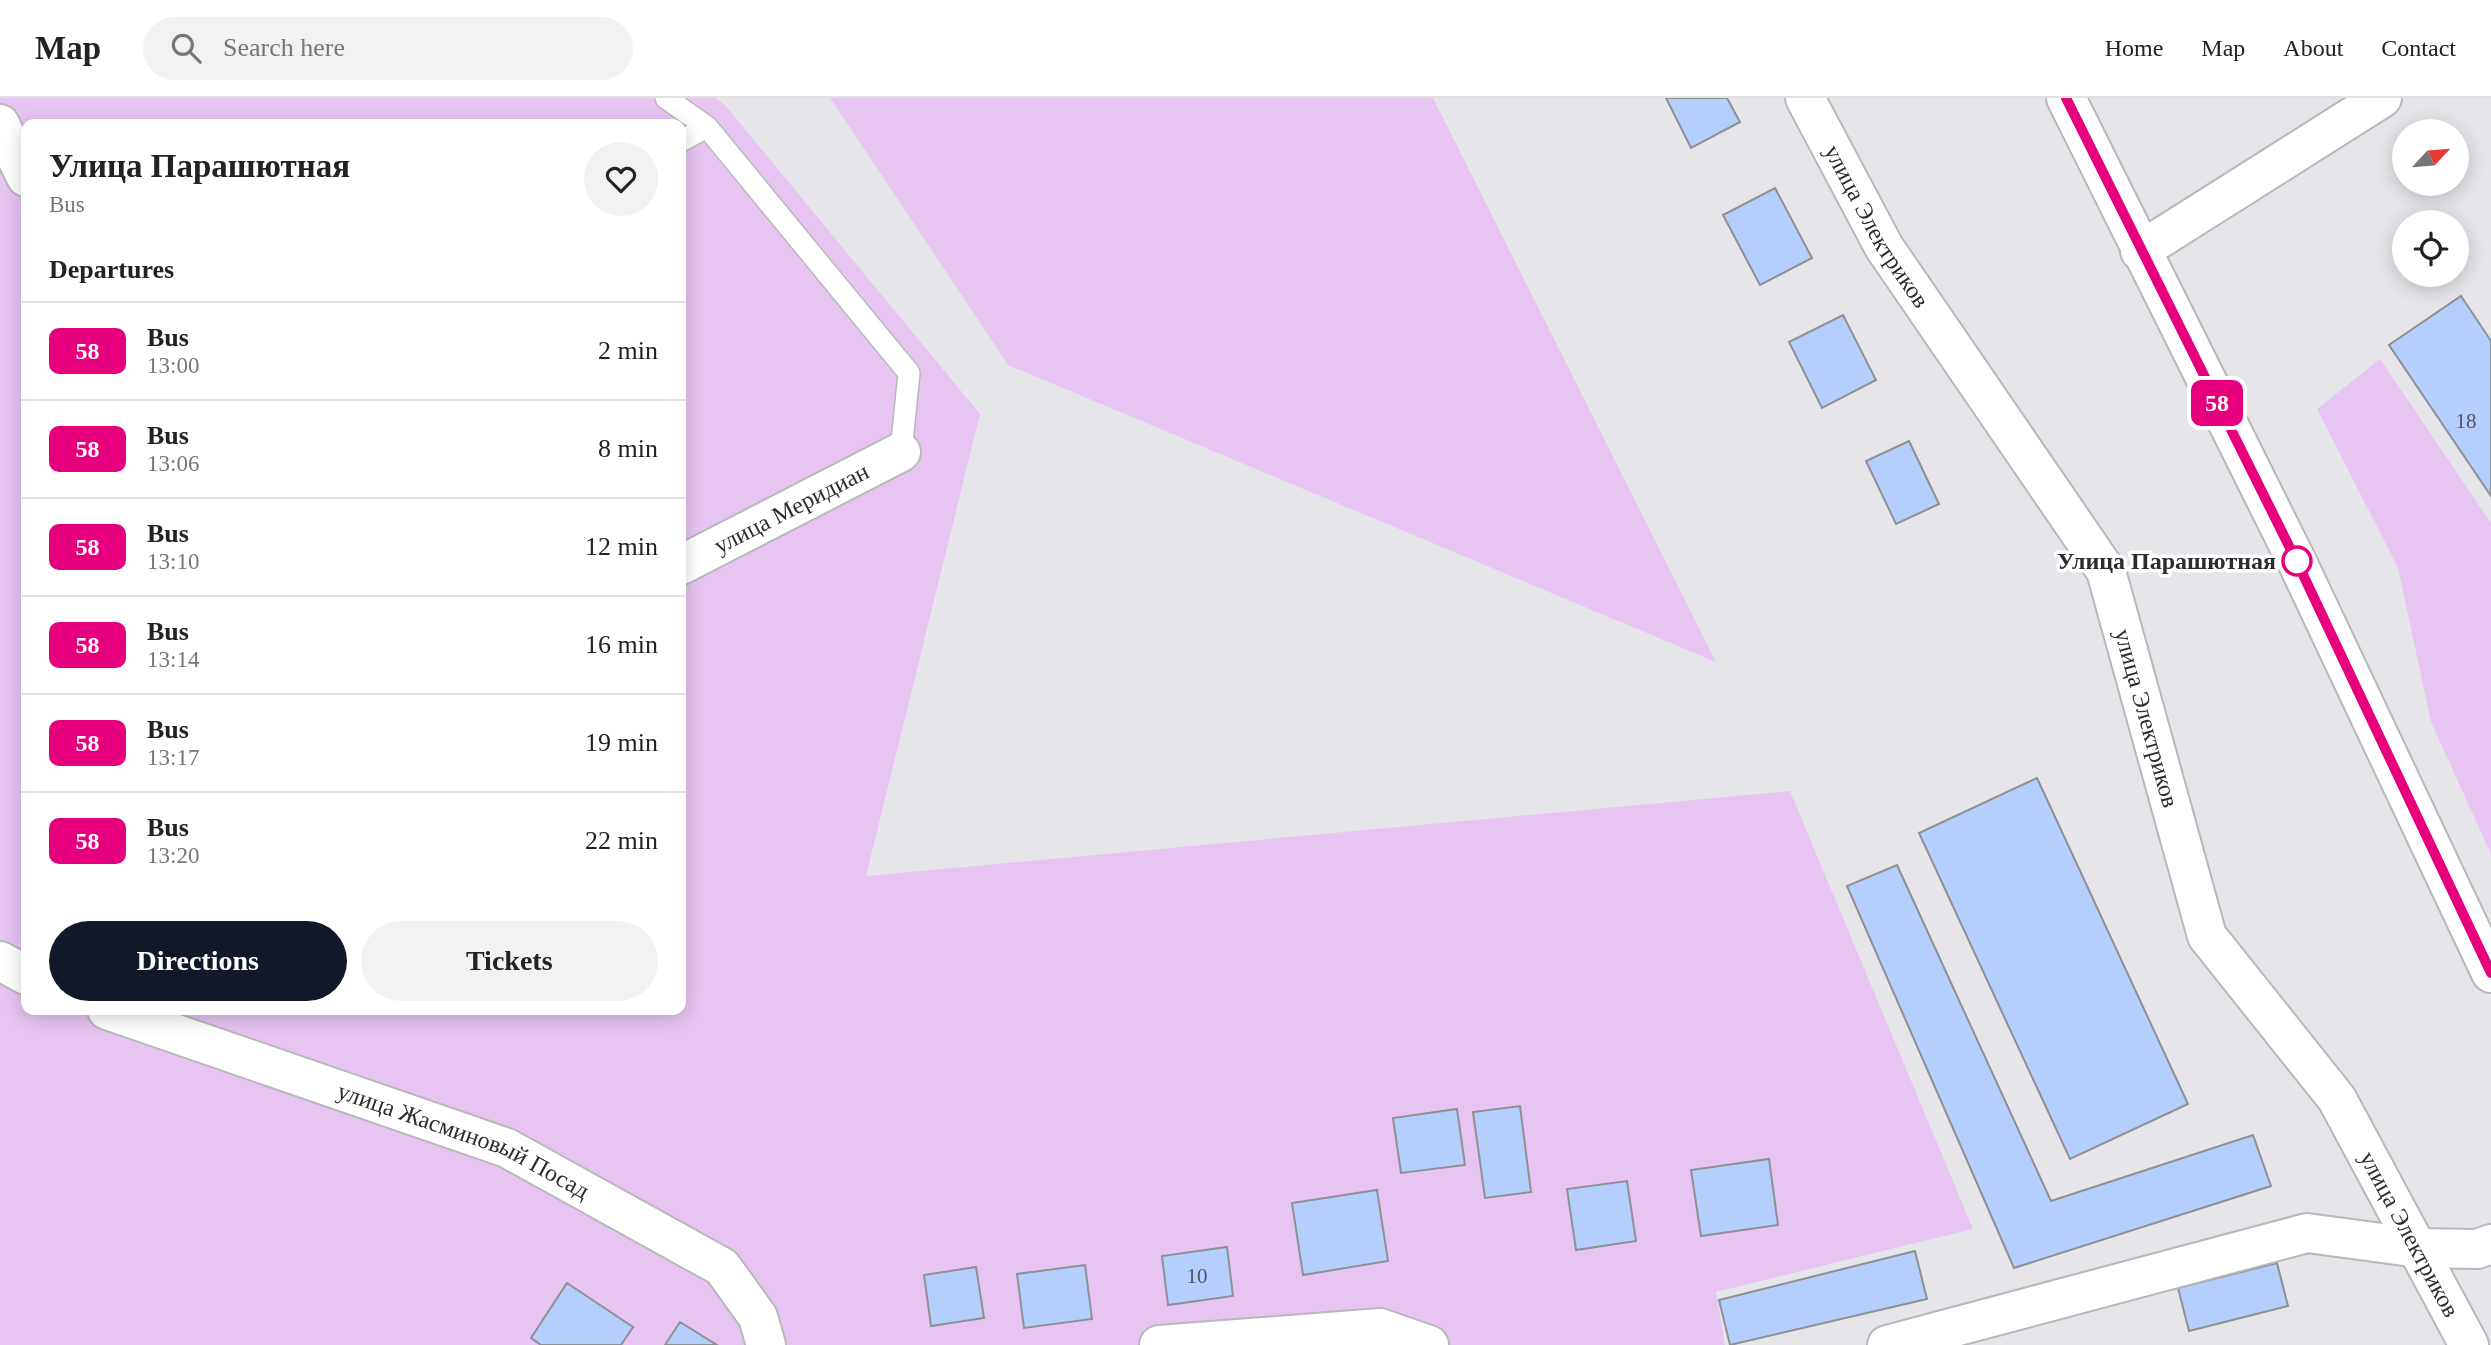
<!DOCTYPE html>
<meta charset="utf-8">
<style>
body{margin:0;font-family:"Times New Roman",serif;background:#f2f2f2;color:#222;height:100vh;display:flex;flex-direction:column;font-size:26px;white-space:nowrap}
*{box-sizing:border-box;margin:0}
p{font-size:23px;color:#767676}
.icon{flex:none;width:38px;height:38px;fill:none;stroke:currentColor;stroke-width:2;stroke-linecap:round;stroke-linejoin:round}
.map{position:relative;flex:1;overflow:hidden}
.drawer{position:absolute;left:21px;top:21px;width:665px;height:896px;display:flex;flex-direction:column;background:#fff;border-radius:14px;box-shadow:0 4px 18px #0003}
.drawer>*{flex:none}
.badge{padding:0 14px;border-radius:10px;font-size:24px;line-height:46px}
.needle{width:46px;rotate:64deg}
.tools{position:absolute;left:2392px;top:21px;display:grid;gap:14px}
.tools a{display:grid;place-items:center;width:77px;height:77px;border-radius:50%;background:#fff;box-shadow:0 4px 18px #0003;font-size:35px}
.map>.badge{position:absolute;translate:-50% -50%;box-shadow:0 0 0 4px #fff}
h2{padding:0 28px;font-size:26px;line-height:63px}
.round{display:grid;place-items:center;flex:none;width:74px;height:74px;border-radius:37px;background:#f2f2f2}
.head{display:flex;align-items:center;justify-content:space-between;height:119px;padding:0 28px}
h1{font-size:33px;font-weight:700;line-height:52px}
.primary-button{display:flex;gap:14px;margin-top:auto;padding:14px 28px}
.primary-button a{flex:1;height:80px;border-radius:42px;background:#111827;color:#fff;font-size:28px;font-weight:700;line-height:80px;text-align:center}
.primary-button a+a{background:#f2f2f2;color:#222}
ul{padding:0;list-style:none}
li{display:flex;align-items:center;gap:21px;height:98px;padding:0 28px;border-top:2px solid #e0e0e0}
li div{flex:1}
li b{display:block;font-size:26px}
li em{font-style:normal}
li .badge{min-width:77px;font-weight:700;text-align:center}
header{display:flex;align-items:center;gap:42px;box-sizing:border-box;height:98px;padding:0 35px;background:#fff;border-bottom:2px solid #e0e0e0}
header strong{font-size:33px}
nav{display:flex;gap:38px;margin-inline-start:auto;font-size:24px}
.search{width:490px;height:63px;background:#f2f2f2;display:flex;align-items:center;gap:18px;box-sizing:border-box;padding:0 24px;border-radius:38px;color:#767676;font-size:26px}
.map>svg:first-child{display:block}
.green{fill:#e8c4f3;fill-rule:evenodd}
.building{fill:#b4cefe;stroke:#8e9092;stroke-width:2}
.lines{fill:none;stroke-linecap:round;stroke-linejoin:round}
.lane-casing{stroke:#b8b8bb;stroke-width:24}
.street-casing{stroke:#b8b8bb;stroke-width:42}
.lane{stroke:#fff;stroke-width:21}
.street{stroke:#fff;stroke-width:38}
.line-casing{stroke:#fff;stroke-width:16}
.line{stroke:#e6007e;stroke-width:10}
.stop-dot{fill:#fff;stroke:#e6007e;stroke-width:3.5}
.labels{text-anchor:middle;dominant-baseline:central;stroke-width:7;stroke-linejoin:round;paint-order:stroke}
.number-label{font-size:21px;fill:#4e5461}
.street-label{font-size:24px;fill:#2c2c2d;stroke:#fff}
.stop-label{font-size:24px;font-weight:bold;fill:#2c2c2d;stroke:#fff;text-anchor:end}
</style>
<header>
<strong>Map</strong>
<div class="search"><svg class="icon" aria-label="search" viewBox="0 0 24 24"><circle cx="10" cy="10" r="6"/><path d="M15 15l6 6"/></svg>Search here</div>
<nav><a>Home</a><a>Map</a><a>About</a><a>Contact</a></nav>
</header>
<div class="map">
<svg width="2491" height="1247" viewBox="0 0 2491 1247">
<rect width="100%" height="100%" fill="#e6e6ea"/>
<path class="green" d="M0,0h715l10,7 255,309 -114,462 924,-85 183,438 -257,63 9,53h-1725zM26,26h655v886h-655z
M830,0h603l283,564 -708,-297z
M2380,261l111,164v331l-60,-132 -33,-154 -81,-159z"/>
<path class="building" d="M1666,0h61l13,24 -49,26z
M1775,90l37,70 -52,27 -37,-70z
M2461,198l30,45v155l-102,-151z
M1843,217l33,65 -54,28 -33,-66z
M1909,343l30,63 -43,20 -30,-63z
M2037,680l151,326 -118,55 -151,-326z
M1897,767l154,336 202,-66 18,51 -257,82 -167,-382z
M1520,1008l11,86 -46,6 -12,-86z
M1457,1011l8,56 -64,8 -8,-55z
M1769,1061l9,66 -77,11 -10,-66z
M1627,1083l9,60 -60,9 -9,-61z
M1377,1092l11,71 -85,14 -11,-72z
M1227,1149l6,49 -65,9 -6,-49z
M1915,1153l12,48 -197,46 -11,-45z
M2277,1165l11,43 -99,25 -11,-43z
M1085,1167l7,54 -68,9 -7,-54z
M976,1169l8,51 -53,8 -7,-51z
M567,1185l66,44 -12,18h-80l-10,-7z
M680,1224l37,23h-52z"/>
<g class="lines">
<defs>
<path id="lane" d="M666,0l41,29 202,246 -8,79
M681,43l26,-14"/>
<g id="street">
<path id="s1" d="M1805,0l79,149 222,324 101,365 130,163 132,246"/>
<path d="M2066,0l232,466 193,409"/>
<path d="M0,26l26,53"/>
<path d="M2140,153l242,-153"/>
<path id="s2" d="M681,467l220,-113"/>
<path d="M0,863l26,14"/>
<path id="s3" d="M107,912l400,138 215,119 36,50 8,28"/>
<path d="M1159,1247l221,-17 49,17"/>
<path d="M1887,1247l420,-112 112,15 58,1 14,-5"/>
</g>
</defs>
<use href="#lane" class="lane-casing"/>
<use href="#street" class="street-casing"/>
<use href="#lane" class="lane"/>
<use href="#street" class="street"/>
</g>
<g class="lines">
<defs>
<path id="line" d="M2066,0l232,466 193,409"/>
</defs>
<use href="#line" class="line-casing"/>
<use href="#line" class="line"/>
</g>
<circle class="stop-dot" cx="2297" cy="463" r="14"/>
<g class="labels">
<g class="number-label">
<text x="2466" y="323">18</text>
<text x="1197" y="1178">10</text>
</g>
<g class="street-label">
<text stroke="none"><textPath href="#s1" startOffset="147">улица Электриков</textPath></text>
<text stroke="none"><textPath href="#s2" startOffset="124">улица Меридиан</textPath></text>
<text stroke="none"><textPath href="#s1" startOffset="714">улица Электриков</textPath></text>
<text stroke="none"><textPath href="#s3" startOffset="380">улица Жасминовый Посад</textPath></text>
<text stroke="none"><textPath href="#s1" startOffset="1302">улица Электриков</textPath></text>
</g>
<g class="stop-label">
<text x="2276" y="463">Улица Парашютная</text>
</g>
</g>
</svg>
<div class="tools">
<a><svg class="needle" viewBox="-14 -14 28 28"><path d="M0-13l5 13h-10z" fill="#e53935"/><path d="M0 13l5-13h-10z" fill="#767676"/></svg></a>
<a><svg class="icon" aria-label="locate" viewBox="0 0 24 24"><circle cx="12" cy="12" r="6"/><path d="M12 2v4M12 18v4M2 12h4M18 12h4"/></svg></a>
</div>
<b class="badge" style="left:2217px;top:305px;background:#e6007e;color:#fff">58</b>
<section class="drawer">
<div class="head"><div><h1>Улица Парашютная</h1><p>Bus</p></div><a class="round"><svg class="icon" aria-label="heart" viewBox="0 0 24 24"><path d="M12 20l-8-8c-3-5 5-10 8-4 3-6 11-1 8 4z"/></svg></a></div>
<h2>Departures</h2>
<ul>
<li><span class="badge" style="background:#e6007e;color:#fff">58</span><div><b>Bus</b><p>13:00</p></div><em>2 min</em></li>
<li><span class="badge" style="background:#e6007e;color:#fff">58</span><div><b>Bus</b><p>13:06</p></div><em>8 min</em></li>
<li><span class="badge" style="background:#e6007e;color:#fff">58</span><div><b>Bus</b><p>13:10</p></div><em>12 min</em></li>
<li><span class="badge" style="background:#e6007e;color:#fff">58</span><div><b>Bus</b><p>13:14</p></div><em>16 min</em></li>
<li><span class="badge" style="background:#e6007e;color:#fff">58</span><div><b>Bus</b><p>13:17</p></div><em>19 min</em></li>
<li><span class="badge" style="background:#e6007e;color:#fff">58</span><div><b>Bus</b><p>13:20</p></div><em>22 min</em></li>
</ul>
<div class="primary-button"><a>Directions</a><a>Tickets</a></div>
</section>
</div>
